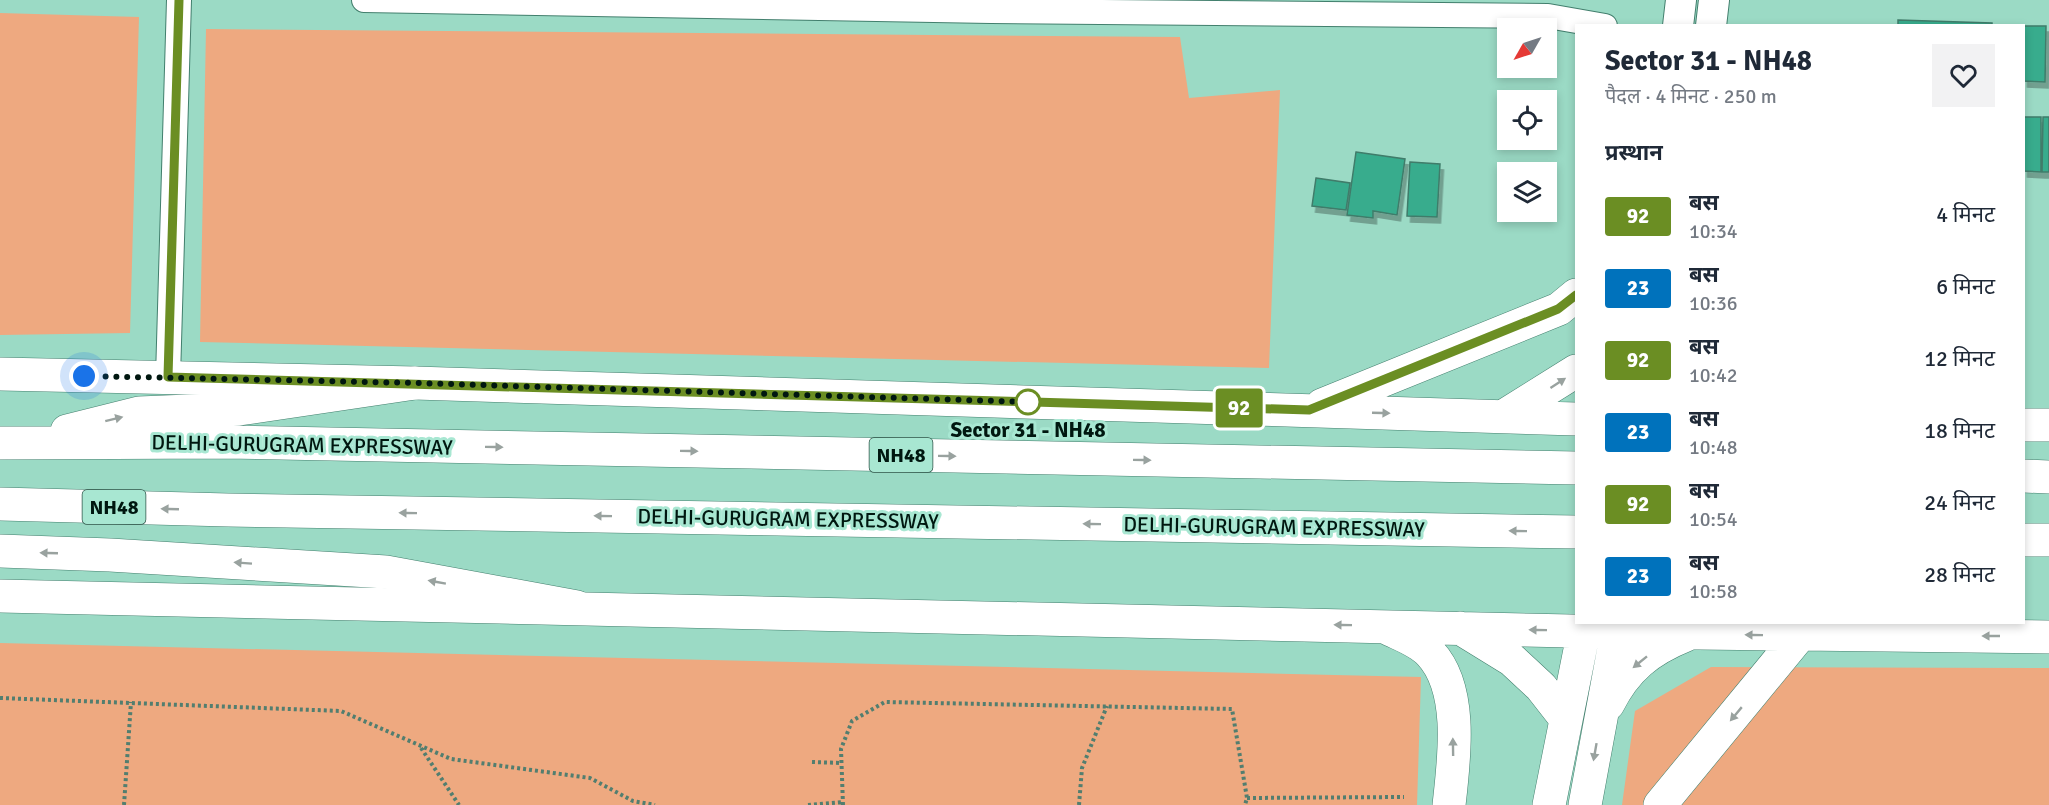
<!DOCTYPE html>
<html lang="hi">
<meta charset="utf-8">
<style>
body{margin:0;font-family:Signika,"Noto Sans Devanagari",sans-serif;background:#f2f2f3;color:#1f2937;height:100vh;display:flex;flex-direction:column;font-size:22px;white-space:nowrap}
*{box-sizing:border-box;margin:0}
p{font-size:20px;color:#747a83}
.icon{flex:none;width:33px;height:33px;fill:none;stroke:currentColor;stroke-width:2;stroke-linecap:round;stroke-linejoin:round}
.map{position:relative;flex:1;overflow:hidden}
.side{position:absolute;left:1575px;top:24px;width:450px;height:600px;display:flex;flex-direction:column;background:#fff;border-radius:0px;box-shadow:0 3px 9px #0003}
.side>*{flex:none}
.badge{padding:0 12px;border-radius:4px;font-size:21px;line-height:39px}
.needle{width:39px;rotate:231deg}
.buttons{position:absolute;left:1497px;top:18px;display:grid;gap:12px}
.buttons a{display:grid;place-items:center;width:60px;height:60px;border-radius:0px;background:#fff;box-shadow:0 3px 9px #0003;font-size:30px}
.you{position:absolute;width:30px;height:30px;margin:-15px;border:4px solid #fff;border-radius:50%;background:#1a73e8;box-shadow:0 0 0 9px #1a73e833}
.map>.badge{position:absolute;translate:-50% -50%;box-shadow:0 0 0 3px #fff}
h2{padding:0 30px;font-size:22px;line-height:54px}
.round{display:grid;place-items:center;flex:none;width:63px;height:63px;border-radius:0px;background:#f2f2f3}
.overview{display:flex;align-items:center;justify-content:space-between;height:102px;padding:0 30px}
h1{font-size:28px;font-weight:700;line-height:45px}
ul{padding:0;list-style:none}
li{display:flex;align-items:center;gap:18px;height:72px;padding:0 30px}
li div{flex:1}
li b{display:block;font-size:22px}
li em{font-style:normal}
li .badge{min-width:66px;font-weight:700;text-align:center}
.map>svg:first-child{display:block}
.green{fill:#eea980}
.building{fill:#38ac8d;stroke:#3f7c6a;stroke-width:1.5;filter:url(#shadow)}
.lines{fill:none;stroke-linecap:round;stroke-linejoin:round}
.minor-casing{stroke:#427f6d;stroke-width:26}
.tertiary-casing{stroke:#427f6d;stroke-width:32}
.secondary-casing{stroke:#427f6d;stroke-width:34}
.motorway-casing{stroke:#427f6d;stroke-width:34}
.path{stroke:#527e6f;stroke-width:4;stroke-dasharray:3 3;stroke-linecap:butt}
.minor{stroke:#fff;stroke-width:24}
.tertiary{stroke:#fff;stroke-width:30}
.secondary{stroke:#fff;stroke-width:33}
.motorway{stroke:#fff;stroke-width:33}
.oneway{fill:#99a29f}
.line-casing{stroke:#fff;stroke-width:14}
.line{stroke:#6b8e23;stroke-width:9}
.walk{stroke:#001710;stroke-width:6;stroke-dasharray:0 10.8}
.stop-dot{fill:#fff;stroke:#6b8e23;stroke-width:3}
.labels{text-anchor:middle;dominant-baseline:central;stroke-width:6;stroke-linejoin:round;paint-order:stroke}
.shield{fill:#a8e7d2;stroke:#32554a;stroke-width:1.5}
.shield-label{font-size:20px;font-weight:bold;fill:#001710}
.stop-label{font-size:21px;font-weight:bold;fill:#001710;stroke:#a8e7d2}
.street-label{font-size:21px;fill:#001710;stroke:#a8e7d2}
</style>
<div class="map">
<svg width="2049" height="805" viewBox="0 0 2049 805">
<defs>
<filter id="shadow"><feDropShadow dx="3.5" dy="6" stdDeviation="0" flood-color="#0004"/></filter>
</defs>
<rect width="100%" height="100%" fill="#9bdac5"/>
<path class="green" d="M0,13l139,4 -9,316 -130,2z
M206,29l974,8 9,61 91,-8 -11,278 -1069,-26z
M0,643l1421,34 -4,128h-1417z
M1711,667l338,1v137h-427l13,-94z"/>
<path class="building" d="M1898,20l94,3v3h-94z
M2024,26h22l-1,56 -21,-1z
M2024,117h17v55l-17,-1z
M2043,117h6v55h-7z
M1356,152l49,7 -8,56 -24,-4v7l-26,-3z
M1410,162l30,2 -3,53 -30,-1z
M1316,178l34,5 -4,27 -34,-4z"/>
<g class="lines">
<defs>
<path id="minor" d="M364,0l627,11 557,5 57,10
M168,377l11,-377"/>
<path id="tertiary" d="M1678,26l3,-26
M1711,26l3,-26"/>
<path id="secondary" d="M0,374l415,9 1161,36
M1322,405l237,-96 17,-14
M1504,416l72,-45
M2024,425h25
M0,596l1617,36 432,5
M1387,628c14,7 32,13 43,25 34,36 24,107 19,152
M1460,628l52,32 29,27 25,32
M1608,704c18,-36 41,-54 78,-69
M1549,805l35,-175
M1585,805l32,-173
M1660,805l139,-169"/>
<path id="motorway" d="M67,431l72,-18 100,-4 176,-26
M0,443l226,-1 1350,26
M2024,476l25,1
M0,504l228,6 1348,22
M2024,540h25
M0,551l110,4 276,17 191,35"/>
</defs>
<use href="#minor" class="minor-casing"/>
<use href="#tertiary" class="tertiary-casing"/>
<use href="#secondary" class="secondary-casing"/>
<use href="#motorway" class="motorway-casing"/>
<path class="path" d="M0,698l341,13 110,48 139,19 43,23 22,4
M421,748l38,57
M812,762l30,1
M1247,798l157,-1
M124,805l7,-103
M808,805l35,-3
M843,805l-2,-56 11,-28 33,-19 347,7 15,89 -2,7
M1079,805l3,-37 25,-62"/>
<use href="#minor" class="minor"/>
<use href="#tertiary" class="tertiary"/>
<use href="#secondary" class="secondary"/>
<use href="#motorway" class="motorway"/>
</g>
<defs><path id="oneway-solid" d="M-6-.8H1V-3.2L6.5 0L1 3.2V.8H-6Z" transform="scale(1.5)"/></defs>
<g class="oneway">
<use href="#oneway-solid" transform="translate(1558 383) rotate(-33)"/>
<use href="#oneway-solid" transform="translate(1381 413) rotate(2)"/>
<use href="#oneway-solid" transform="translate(114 419) rotate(-14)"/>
<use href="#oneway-solid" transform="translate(494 447) rotate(1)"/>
<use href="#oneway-solid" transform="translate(689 451) rotate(1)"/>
<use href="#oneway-solid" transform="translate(947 456) rotate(1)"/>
<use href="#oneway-solid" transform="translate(1142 460) rotate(1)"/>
<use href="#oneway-solid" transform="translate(170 509) rotate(-178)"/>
<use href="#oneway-solid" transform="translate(408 513) rotate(-179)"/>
<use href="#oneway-solid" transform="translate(603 516) rotate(-179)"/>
<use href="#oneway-solid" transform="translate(1092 524) rotate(-179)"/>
<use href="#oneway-solid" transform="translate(1518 531) rotate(-179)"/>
<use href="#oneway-solid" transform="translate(49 553) rotate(-178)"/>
<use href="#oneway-solid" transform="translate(243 563) rotate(-176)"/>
<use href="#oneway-solid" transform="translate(437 582) rotate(-170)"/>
<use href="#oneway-solid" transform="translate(1343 625) rotate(-179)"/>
<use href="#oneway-solid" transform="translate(1538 630) rotate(-179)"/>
<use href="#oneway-solid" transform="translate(1754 635) rotate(-179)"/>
<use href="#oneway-solid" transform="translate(1991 636) rotate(-180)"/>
<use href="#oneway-solid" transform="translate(1640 662) rotate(141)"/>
<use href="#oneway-solid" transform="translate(1736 714) rotate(130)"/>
<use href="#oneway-solid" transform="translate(1453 747) rotate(-91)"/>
<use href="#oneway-solid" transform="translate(1595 752) rotate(100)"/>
</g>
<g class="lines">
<defs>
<path id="line" d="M179,0l-11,377 1141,33 249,-101 18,-14"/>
</defs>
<use href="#line" class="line-casing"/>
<use href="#line" class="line"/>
<path class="walk" d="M84,376l331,7 613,19"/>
</g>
<circle class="stop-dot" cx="1028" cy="402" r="12"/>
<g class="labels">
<g class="shield">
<rect x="869.5" y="438" width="63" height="34" rx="4.5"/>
<rect x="82.5" y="490" width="63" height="34" rx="4.5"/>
</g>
<g class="shield-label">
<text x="901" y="455">NH48</text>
<text x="114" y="507">NH48</text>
</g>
<g class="stop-label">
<text x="1028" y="430">Sector 31 - NH48</text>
</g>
<g class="street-label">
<text transform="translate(302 445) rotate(1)">DELHI-GURUGRAM EXPRESSWAY</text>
<text transform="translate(788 519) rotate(1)">DELHI-GURUGRAM EXPRESSWAY</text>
<text transform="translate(1274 527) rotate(1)">DELHI-GURUGRAM EXPRESSWAY</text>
</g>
</g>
</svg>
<div class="buttons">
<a><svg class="needle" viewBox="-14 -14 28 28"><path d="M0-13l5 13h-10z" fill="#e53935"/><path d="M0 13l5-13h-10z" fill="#747a83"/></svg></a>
<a><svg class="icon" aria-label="locate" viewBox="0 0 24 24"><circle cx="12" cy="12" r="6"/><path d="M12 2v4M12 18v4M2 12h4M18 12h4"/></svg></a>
<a><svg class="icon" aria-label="layers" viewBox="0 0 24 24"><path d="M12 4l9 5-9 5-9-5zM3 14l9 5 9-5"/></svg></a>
</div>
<div class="you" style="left:84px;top:376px"></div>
<b class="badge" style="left:1239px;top:408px;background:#6b8e23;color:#fff">92</b>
<section class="side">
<div class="overview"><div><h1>Sector 31 - NH48</h1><p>पैदल · 4 मिनट · 250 m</p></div><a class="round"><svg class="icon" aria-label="heart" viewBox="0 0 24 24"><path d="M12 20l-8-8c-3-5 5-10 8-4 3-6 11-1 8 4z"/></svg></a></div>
<h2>प्रस्थान</h2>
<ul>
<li><span class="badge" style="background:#6b8e23;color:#fff">92</span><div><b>बस</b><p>10:34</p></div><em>4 मिनट</em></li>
<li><span class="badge" style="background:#0072bc;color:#fff">23</span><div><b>बस</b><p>10:36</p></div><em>6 मिनट</em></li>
<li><span class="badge" style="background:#6b8e23;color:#fff">92</span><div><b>बस</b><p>10:42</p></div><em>12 मिनट</em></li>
<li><span class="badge" style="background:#0072bc;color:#fff">23</span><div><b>बस</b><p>10:48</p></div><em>18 मिनट</em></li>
<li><span class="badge" style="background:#6b8e23;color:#fff">92</span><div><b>बस</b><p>10:54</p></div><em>24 मिनट</em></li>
<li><span class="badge" style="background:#0072bc;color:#fff">23</span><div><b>बस</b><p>10:58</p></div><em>28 मिनट</em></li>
</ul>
</section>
</div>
